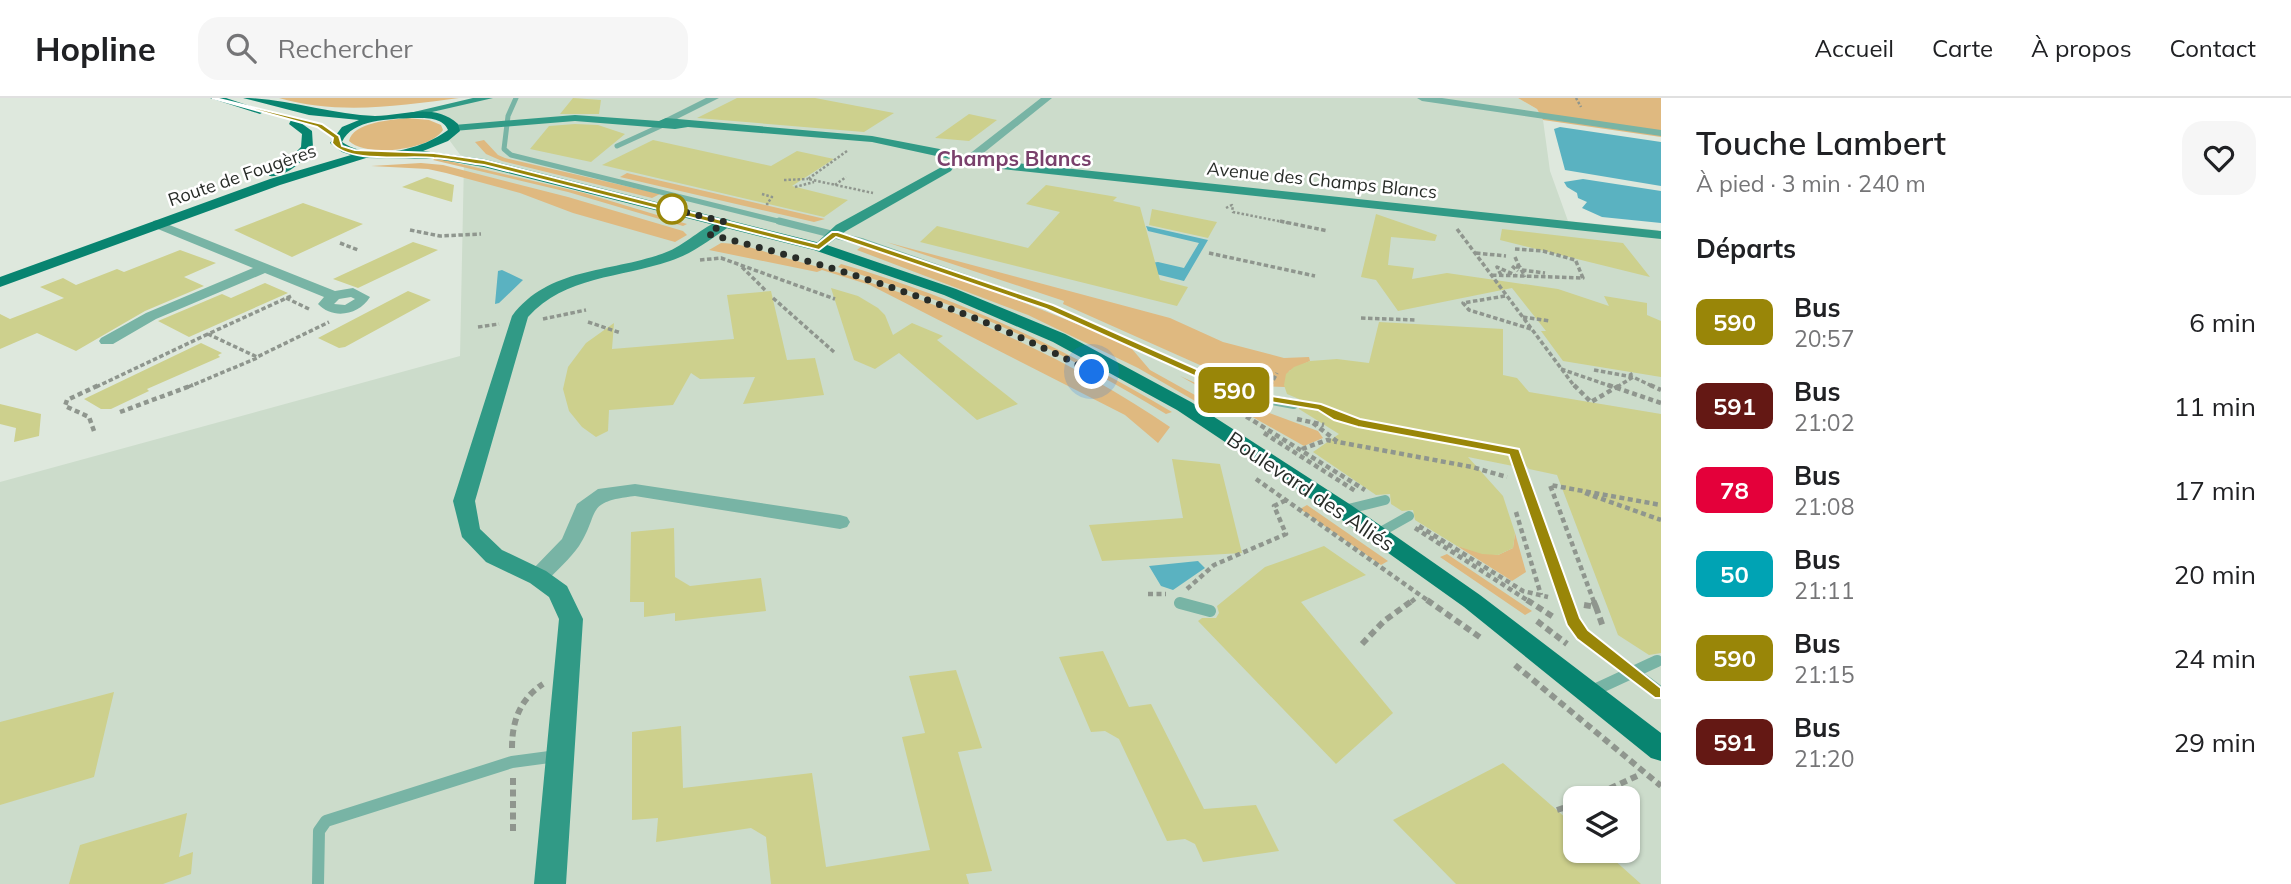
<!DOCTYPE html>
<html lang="fr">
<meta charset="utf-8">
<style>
body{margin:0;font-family:Mulish,sans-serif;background:#f6f6f6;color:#202124;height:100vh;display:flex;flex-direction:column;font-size:26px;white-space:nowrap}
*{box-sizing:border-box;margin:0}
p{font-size:23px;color:#757577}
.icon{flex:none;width:38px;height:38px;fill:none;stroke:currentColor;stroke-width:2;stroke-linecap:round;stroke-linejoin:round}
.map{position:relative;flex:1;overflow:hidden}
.panel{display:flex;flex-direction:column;background:#fff;width:630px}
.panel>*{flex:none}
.badge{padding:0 14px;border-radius:10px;font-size:24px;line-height:46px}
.tools{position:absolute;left:1563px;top:688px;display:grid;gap:14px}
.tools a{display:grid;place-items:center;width:77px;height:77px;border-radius:14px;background:#fff;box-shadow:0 2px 5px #0004;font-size:35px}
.you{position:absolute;width:35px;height:35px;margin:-18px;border:5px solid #fff;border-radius:50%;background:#1a73e8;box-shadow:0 0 0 10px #1a73e833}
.map>.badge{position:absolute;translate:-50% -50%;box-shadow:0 0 0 4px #fff}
h2{padding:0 35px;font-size:26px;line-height:63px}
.round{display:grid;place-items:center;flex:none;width:74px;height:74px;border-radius:21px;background:#f6f6f6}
.summary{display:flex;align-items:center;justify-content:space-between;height:119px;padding:0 35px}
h1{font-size:33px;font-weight:600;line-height:52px}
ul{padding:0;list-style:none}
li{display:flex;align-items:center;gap:21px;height:84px;padding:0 35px}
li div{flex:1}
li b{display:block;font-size:26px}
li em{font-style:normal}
li .badge{min-width:77px;font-weight:700;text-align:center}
header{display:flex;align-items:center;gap:42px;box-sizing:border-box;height:98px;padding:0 35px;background:#fff;border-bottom:2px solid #e0e0e0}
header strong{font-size:33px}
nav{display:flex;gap:38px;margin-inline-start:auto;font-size:24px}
.search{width:490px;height:63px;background:#f6f6f6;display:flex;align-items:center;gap:18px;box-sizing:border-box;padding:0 24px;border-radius:21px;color:#757577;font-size:26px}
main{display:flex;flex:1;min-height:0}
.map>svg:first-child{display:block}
.built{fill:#ccdccb;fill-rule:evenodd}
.green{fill:#dfb980}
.water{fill:#5ab2c1}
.building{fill:#cdd08d}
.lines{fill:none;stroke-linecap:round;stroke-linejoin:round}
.path-far3{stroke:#8f968e;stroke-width:2.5;stroke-dasharray:2.5 2;stroke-linecap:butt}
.path-far2{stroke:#8f968e;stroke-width:3.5;stroke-dasharray:4.5 2.5;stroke-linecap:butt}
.path-far1{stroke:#8f968e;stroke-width:4.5;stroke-dasharray:5 3.5;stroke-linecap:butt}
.path{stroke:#8f968e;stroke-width:6;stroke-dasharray:7 4.5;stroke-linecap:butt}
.lane-far3{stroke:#78b4a5;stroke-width:5}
.lane-far2{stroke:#78b4a5;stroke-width:7}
.lane-far1{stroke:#78b4a5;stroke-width:10}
.lane{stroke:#78b4a5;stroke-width:12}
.street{fill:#78b4a5;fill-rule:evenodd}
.secondary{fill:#319a86;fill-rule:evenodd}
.primary{fill:#088470;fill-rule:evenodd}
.line{fill:#998608;stroke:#fff;stroke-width:2}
.walk{stroke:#282c28;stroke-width:7;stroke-dasharray:0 12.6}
.stop-dot{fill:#fff;stroke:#998608;stroke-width:3.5}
.labels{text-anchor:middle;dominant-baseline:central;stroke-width:5;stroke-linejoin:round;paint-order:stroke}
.far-street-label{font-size:18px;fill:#282c28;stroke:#fff}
.far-quarter-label{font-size:21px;font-weight:bold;fill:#7a406c;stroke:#fff}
.street-label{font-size:21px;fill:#282c28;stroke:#fff}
</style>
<header>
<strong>Hopline</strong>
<div class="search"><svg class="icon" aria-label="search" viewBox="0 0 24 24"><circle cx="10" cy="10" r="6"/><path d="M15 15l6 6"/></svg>Rechercher</div>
<nav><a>Accueil</a><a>Carte</a><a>À propos</a><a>Contact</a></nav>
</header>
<main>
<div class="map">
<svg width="1661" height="786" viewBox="0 0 1661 786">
<rect width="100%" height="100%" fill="#dee8dd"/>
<path class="built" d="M473,0h1045l19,11 6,11 7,51 18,50 90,9 3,4v650h-1661v-402l460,-126 4,-196 -17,-23 7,-10 -28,-12zM1575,700h53v52h-53z"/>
<path class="green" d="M279,0h180c-60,8 -121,17 -180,0z
M1518,0h143v39l-118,-17 -6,-11z
M407,20l22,2 12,5 2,5c-13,20 -76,28 -94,11 4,-19 42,-21 58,-23z
M484,42l14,15 7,3 155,36 -8,4 -150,-37 -16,-7 -11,-12z
M436,60l148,35 103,31 -4,2 -115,-34 -135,-32z
M421,65l22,2 125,32 115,34 4,4 -12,7 -102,-29 -53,-20 -74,-20 -18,-4 -57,-3z
M627,75l198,46 -11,3 -194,-45z
M886,144l284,76 53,24 61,16 25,-1 1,4 -21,10 -4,16 -29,-1 -27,-8 -166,-74 1,-3z
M721,145c23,0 49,11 72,17 132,34 264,90 377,167l-12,16 -33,-28 -255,-130 -48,-15 -5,2 -108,-22z
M862,148l125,42 110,44 35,17 18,21 79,44 -8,2 -83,-48 -110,-53 -171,-65z
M841,166c118,34 226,86 331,148l-6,2c-63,-38 -127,-73 -196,-101 -43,-17 -88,-31 -132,-46z
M1180,278l51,23 87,32 5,7 -19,8z
M1307,407l81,56 -7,4 -81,-56z
M1515,435l11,39 -14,9 -55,-35 41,9 15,-7z
M1447,456l85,57 -7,4 -85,-58z"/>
<path class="water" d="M1560,29l101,15v44l-96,-16 -11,-41z
M1583,81l78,12v32l-59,-6 -20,-9 5,-6 -9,-4 -1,-5 -10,-6 -3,-5z
M1146,128l62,14 -24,41 -60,-15 34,-4 26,6 15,-25 -51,-12z
M502,172l21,10 -24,23 -4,1 3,-33z
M1198,463l7,7 -32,22 -12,-4 -12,-20z"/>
<path class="building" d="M573,0l28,2 -2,14h-39z
M737,0h78l79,15 -30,19 -167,-14z
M969,16l28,6 -28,21 -34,-3z
M575,26l23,1 27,9 -34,28 -61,-13 19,-23z
M653,42l118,26 26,-15 37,8 -42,27 56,14 -24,17 -222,-52z
M427,79l27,8 -2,17 -50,-15z
M1046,87l71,12 -4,4 27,6 20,73 28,7 -11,19 -257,-64 17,-16 91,22 32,-36 -34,-8z
M303,105l60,21 -71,33 -58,-27z
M1152,111l65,13 -9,16 -59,-13z
M1376,116l61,21 -2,6 -44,-4 -3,28 26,3 -2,11 35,-6 111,16 51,17 -5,-10 43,7v12l14,6v56l-98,-16 -22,-30h5l-34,-43 -114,23 -22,-31 -15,-3z
M1502,131l121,14 27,34 -150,-37z
M413,144l25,8 -80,38 -25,-9z
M180,152l36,13 -32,14 20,9 -59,25 -69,40 -39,-18 -37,16v-35l10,5 54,-21 -24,-11 23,-9 13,7 41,-16 7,3z
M265,185l23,10 -99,44 -31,-16 64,-27 9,4z
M831,190l27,8 20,12 7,7 8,20 19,-12 31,13 -6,4 81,64 -41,16 -78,-67 -24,16 -21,-9z
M408,193l23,9 -86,47 -6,1 -21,-10z
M771,193l16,69 28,-2 9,37 -81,9 12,-27 -55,2 -9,-6 -18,32 -64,5 -1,21 -12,6 -14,-10 -13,-16 -6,-22 5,-22 18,-24 28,-20 -2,26 122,-10 -7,-44z
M1379,224l124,7v46l14,3 12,14 132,22v239l-12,2 -31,-20 -61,-160 -28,-6 -8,-9 -8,6 -45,-9 35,39 12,37 -2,15 -15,7 -16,-1 -25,-8 -42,-26 -2,-10 -11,1 -11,-7 -1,-10 -14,1 -63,-43 26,-18 -40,-25v-10l-12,-5 -3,-9 2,-11 8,-7 16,-6 27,-2 32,4z
M201,245l21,10 -4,2 2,2 -73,32 2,2 -38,18h-10l-17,-10z
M0,306l41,10 -2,22 -25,6 2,-14 -16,-4z
M1172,361l48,5 22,89 -140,8 -13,-36 94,-7z
M674,430l1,49 15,9 71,-8 5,33 -91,10v-8l-31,4v-15h-14l1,-70z
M1324,448l42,29 -65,27 92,111 -57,51 -138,-143 4,-3h14l3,-5 -2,-7 48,-39z
M1103,553l26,56 22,-3 53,105 52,-4 23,46 -76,11 -8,-18 -10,-5 -18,2 -48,-102 -14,-8 -14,1 -32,-75z
M956,572l26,78 -24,4 34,119 -26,3 3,10h-198l-5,-47 -15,-9 -95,14 2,-24 -26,2v-88l49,-6 2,62 129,-15 14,94 104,-17 -28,-113 23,-4 -16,-57z
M114,594l-20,85 -94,28v-83z
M1503,665l72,63v24h28l38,34h-185l-63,-64z
M187,715l-8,44 14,-5 -2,22 -28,10h-94l11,-39z"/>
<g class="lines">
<path class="path-far3" d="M1576,0l5,9
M847,53l-39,28 65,14
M784,82l24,-1
M835,87l11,-8
M795,89l19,-5
M762,96l10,3 -5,7h3
M1226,110l6,-3 1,7 55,11"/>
<path class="path-far2" d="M1280,123l48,10
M1457,131l118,158
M410,132l30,6 41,-2
M340,145l18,7
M1515,151l28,2 32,9
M1209,155l106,23
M1476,155l30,3
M1515,159l4,9
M700,162l21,-2 114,41
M1512,168l6,5
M742,169l24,24
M1516,169h4l5,10
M1522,172l23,3
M1492,177l91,3 -8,-19
M1501,177l-4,-8 18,8
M291,198l-83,38 49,23 72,-35
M1505,198l-42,7 6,7 62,19
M286,200l23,11
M773,200l61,54
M1523,219l27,4
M1361,220l54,2
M543,221l43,-9
M588,224l33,11
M478,229l21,-3
M1561,271l52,18
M1594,272l39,7 21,10
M1270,288l7,-13
M96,289l112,-53
M188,289l69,-29
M1617,289l16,-10 -3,-4"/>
<path class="path-far1" d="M1574,287l17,17 29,-17
M1608,287l53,18
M1650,287l11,5
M120,314l73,-27
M1239,314l126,78
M1297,321l27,6
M1313,325l25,19 134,25 35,10
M94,333l-5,-14 -24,-11 2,-6 32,-15
M1264,335l93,59
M1302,351l25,-9 10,2
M1256,381l174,123
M1585,395l76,27
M1516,414l25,83
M1419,428l104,65 25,6
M1415,430l115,74
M1187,491l27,-24 72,-31 -12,-28 12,-6
M1148,496h18
M1411,504l5,-4
M1594,504l-44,-117 111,20"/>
<path class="path" d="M1427,502l54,38
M1527,502l28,18
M1584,507l12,2 -3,-7
M1596,509l7,20
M1537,523l30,23
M1362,546l22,-23 29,-21
M1515,567l146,121
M512,650c0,-27 8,-49 31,-64
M513,680v55
M1589,700l48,-22
M1557,712l18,-6"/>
<path class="lane-far3" d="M516,0l-8,18 -4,33 7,6 275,68
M617,48l46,-21"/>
<path class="lane-far2" d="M779,123l84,21 186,65 177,80"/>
<path class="lane-far1" d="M1222,287l23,10 49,9
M1520,369l46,135
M1344,412l41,-10
M1377,436l32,-18"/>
<path class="lane" d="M1566,502l7,21 9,13 79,59
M1180,505l30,8
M1590,594l67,-31
M318,786l1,-53 7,-10 186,-59 45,-6"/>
<path class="street" d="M706,0h13l-52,26 -9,-2z
M1041,0h11l-76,61h-8v-4z
M1417,0h25l219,32v6l-239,-35z
M157,122l178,71 18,-3 17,9c-11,18 -37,23 -52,7l6,-7 -59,-24 -109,46 -43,25h-12l-2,-3 2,-3 45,-25 107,-45 -100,-41v-6zM351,199l4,2 -10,6 -11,-1 5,-5z
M635,386l205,31 7,2 3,5 -3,5 -7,2 -205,-33c-52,6 -34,16 -56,50 -9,13 -23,25 -33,36l-8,3 -8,-3 -3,-5 3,-5 32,-33 15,-35 21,-15z"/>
<path class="secondary" d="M473,0h20l-87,20 -5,-3z
M575,17l84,6 7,-3 206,18 78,15 6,4 -6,4 -78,-17 -184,-15 -13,2 -100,-8 -121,10 -6,-3 6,-3z
M978,61l683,72v8l-687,-73v-6z
M947,66l6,4 -2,3 -105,60 -27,20 -7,-4 24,-22z
M725,121l5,1v6c-19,13 -38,28 -60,35 -50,17 -105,15 -142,56l-53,184 5,28 22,21 44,21 21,15 16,33 -17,265h-32l25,-265 -10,-22 -19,-14 -44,-21 -24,-25 -9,-36 59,-185c38,-51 104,-43 157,-65 19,-8 36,-27 56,-32z"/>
<path class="primary" d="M210,0h16l39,13 -5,3z
M243,0c44,0 89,17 132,18 28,0 58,-14 83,8l2,7 -12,10 -25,10 61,8 340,85 132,45 109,45 126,68 160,103 129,90 181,138v28l-10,-3 -187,-151 -129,-92 -158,-105 -124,-68 -109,-47 -130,-45 -330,-83 -48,-8 -70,-1 -86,27 -280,102v-10l270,-98 81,-24 -9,-3 -12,-9 12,-16 17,-7 -50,-5zM412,20c13,0 31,-1 36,12 -26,20 -77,32 -106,12 10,-23 49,-23 70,-24z
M292,20h8l1,5 11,8 1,16c-8,13 -27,31 -44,29v-6l19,-10 13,-13 1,-13 -13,-10z"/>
</g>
<path class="line" d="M212,0h3l107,26 17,12 3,10 13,4 79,3 50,7 333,84 15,-12h6l215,73 195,87 73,12 39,15 159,30 61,169 8,12 73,58v10h-6l-78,-59 -10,-14 -58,-170 -151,-28 -24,-7 -16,-10 -77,-13 -195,-88 -210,-72 -17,13 -335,-85c-17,-2 -33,-6 -50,-7 -25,-3 -86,6 -102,-15l1,-5 -16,-11z"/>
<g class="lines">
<path class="walk" d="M672,111l-11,-3 64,16 -17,12c133,34 262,74 384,138"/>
</g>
<circle class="stop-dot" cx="672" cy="111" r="14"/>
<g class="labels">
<g class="far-street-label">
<text transform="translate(242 77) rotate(-19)">Route de Fougères</text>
<text transform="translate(1322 82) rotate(6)">Avenue des Champs Blancs</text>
</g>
<g class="far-quarter-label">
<text x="1014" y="60">Champs Blancs</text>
</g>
<g class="street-label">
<text transform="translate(1311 393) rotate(34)">Boulevard des Alliés</text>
</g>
</g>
</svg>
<div class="tools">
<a><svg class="icon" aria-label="layers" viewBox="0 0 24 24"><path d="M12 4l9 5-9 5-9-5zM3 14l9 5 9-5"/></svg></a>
</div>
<div class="you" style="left:1092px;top:274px"></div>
<b class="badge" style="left:1234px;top:292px;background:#998608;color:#fff">590</b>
</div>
<section class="panel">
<div class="summary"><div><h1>Touche Lambert</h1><p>À pied · 3 min · 240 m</p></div><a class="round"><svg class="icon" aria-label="heart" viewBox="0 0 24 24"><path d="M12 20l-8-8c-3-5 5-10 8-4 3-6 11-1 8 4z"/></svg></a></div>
<h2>Départs</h2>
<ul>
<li><span class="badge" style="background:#998608;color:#fff">590</span><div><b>Bus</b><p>20:57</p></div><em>6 min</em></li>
<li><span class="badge" style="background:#641814;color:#fff">591</span><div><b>Bus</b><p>21:02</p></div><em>11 min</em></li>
<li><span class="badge" style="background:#e4003a;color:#fff">78</span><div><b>Bus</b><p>21:08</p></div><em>17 min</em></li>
<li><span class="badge" style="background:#00a3b4;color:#fff">50</span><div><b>Bus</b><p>21:11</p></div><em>20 min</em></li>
<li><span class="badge" style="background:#998608;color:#fff">590</span><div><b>Bus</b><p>21:15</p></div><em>24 min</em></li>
<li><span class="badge" style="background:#641814;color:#fff">591</span><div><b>Bus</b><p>21:20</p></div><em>29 min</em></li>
</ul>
</section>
</main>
